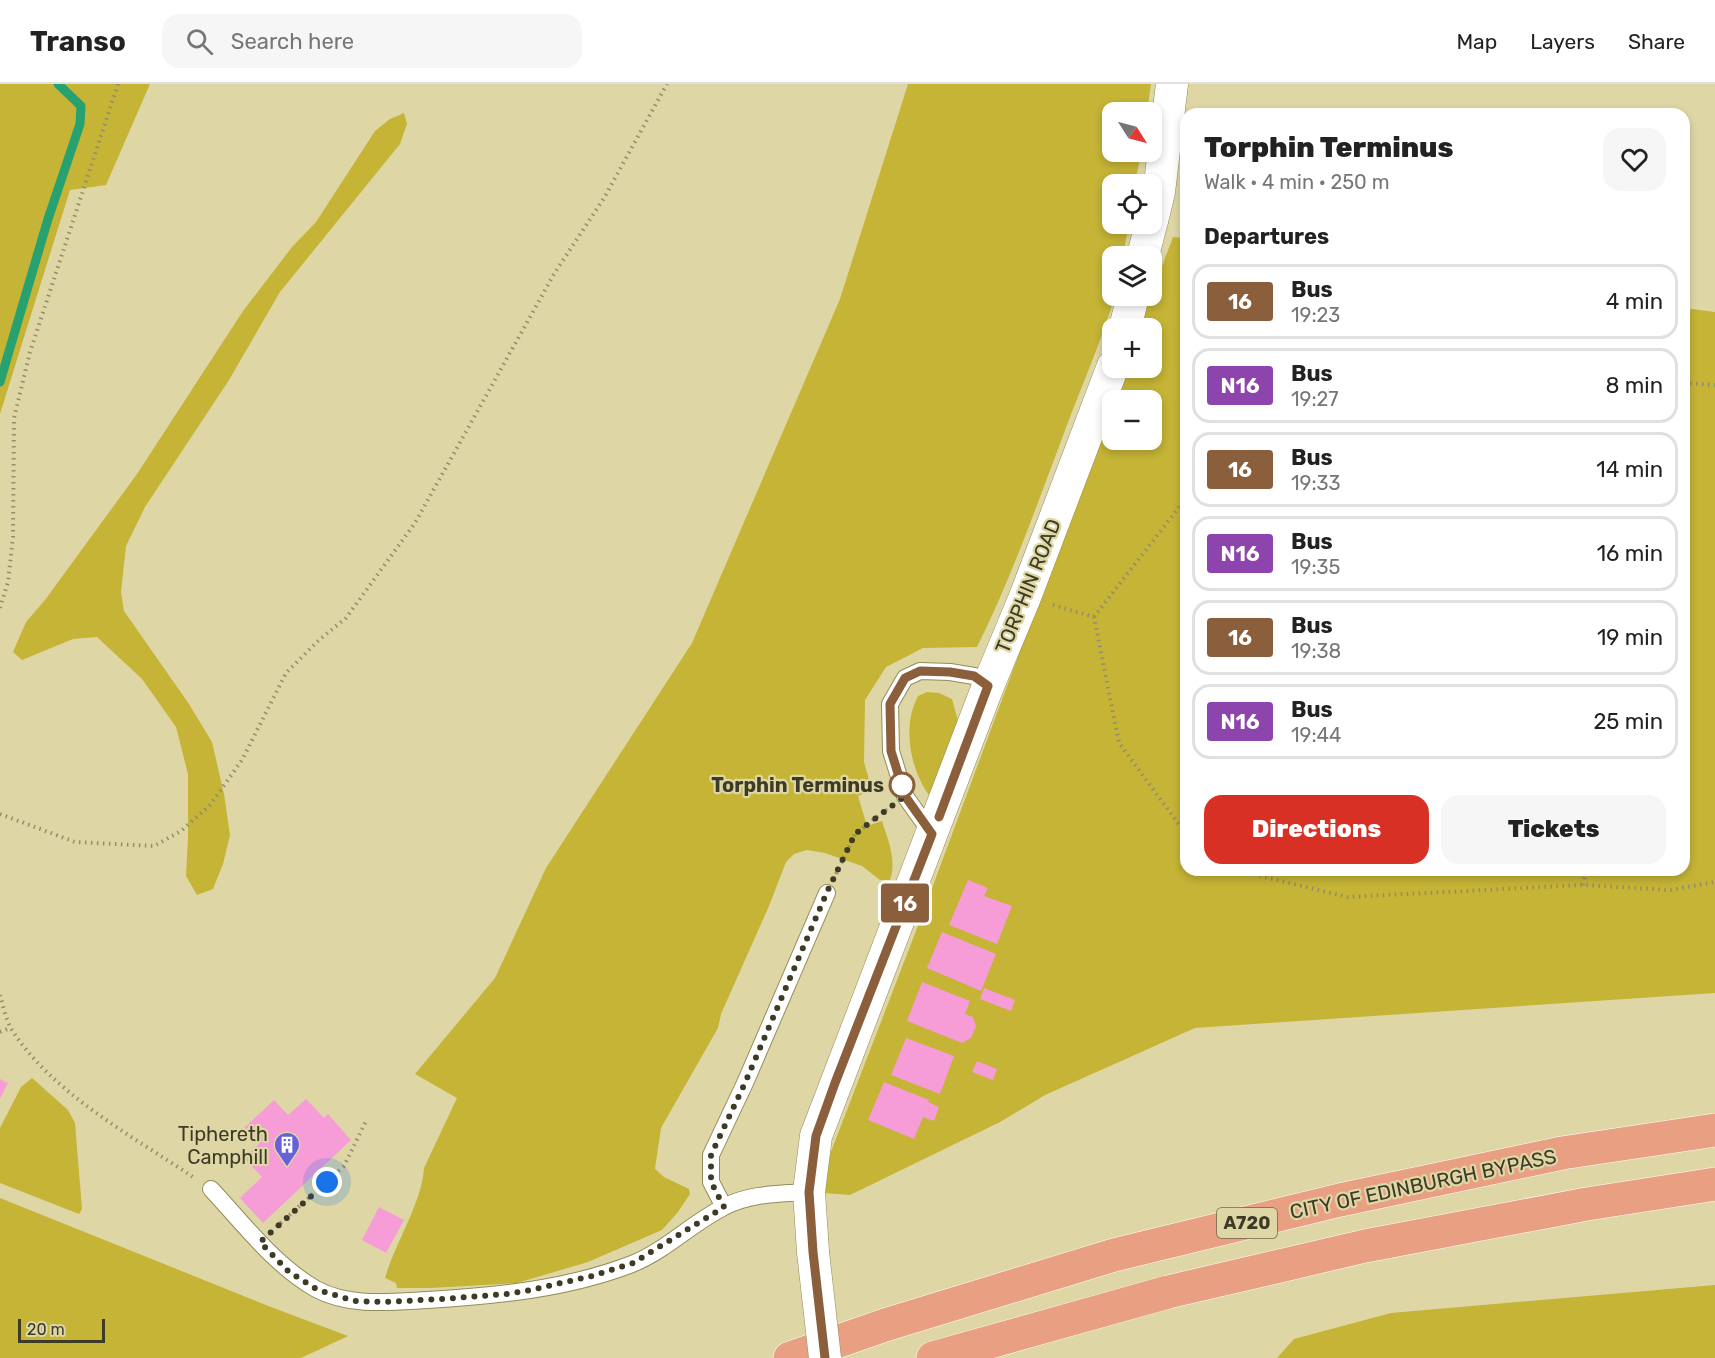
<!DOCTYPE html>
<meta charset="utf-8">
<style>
body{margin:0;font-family:Rubik,sans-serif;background:#f6f6f6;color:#222;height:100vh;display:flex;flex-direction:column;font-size:22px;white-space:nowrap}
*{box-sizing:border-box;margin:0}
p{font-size:20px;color:#767676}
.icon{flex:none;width:33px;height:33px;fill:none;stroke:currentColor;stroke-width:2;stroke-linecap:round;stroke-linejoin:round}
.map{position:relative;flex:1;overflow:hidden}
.details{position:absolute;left:1180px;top:24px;width:510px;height:768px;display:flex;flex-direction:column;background:#fff;border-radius:18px;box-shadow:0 3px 9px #0003}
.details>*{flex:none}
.badge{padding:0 12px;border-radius:4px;font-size:21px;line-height:39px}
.needle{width:39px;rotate:126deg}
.controls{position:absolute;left:1102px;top:18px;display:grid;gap:12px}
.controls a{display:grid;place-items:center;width:60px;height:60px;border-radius:12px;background:#fff;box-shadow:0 3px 9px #0003;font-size:30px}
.scale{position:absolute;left:18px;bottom:15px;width:87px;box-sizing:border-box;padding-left:6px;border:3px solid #3d3a26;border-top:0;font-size:16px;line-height:21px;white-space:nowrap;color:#3d3a26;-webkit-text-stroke:4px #ded7a5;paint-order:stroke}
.you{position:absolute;width:30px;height:30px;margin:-15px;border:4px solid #fff;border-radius:50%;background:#1a73e8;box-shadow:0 0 0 9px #1a73e833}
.map>.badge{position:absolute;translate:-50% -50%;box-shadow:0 0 0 3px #fff}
h2{padding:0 24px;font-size:22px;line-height:54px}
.round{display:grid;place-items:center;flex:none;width:63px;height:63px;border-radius:18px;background:#f6f6f6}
.headline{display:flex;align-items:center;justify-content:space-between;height:102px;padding:0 24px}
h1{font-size:28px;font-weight:800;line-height:45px}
.action{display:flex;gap:12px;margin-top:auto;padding:12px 24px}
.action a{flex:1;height:69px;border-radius:18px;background:#d93025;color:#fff;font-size:24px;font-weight:800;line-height:69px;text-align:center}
.action a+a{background:#f6f6f6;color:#222}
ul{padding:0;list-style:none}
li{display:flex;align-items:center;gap:18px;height:75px;margin:0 12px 9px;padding:0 12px;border:3px solid #e0e0e0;border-radius:18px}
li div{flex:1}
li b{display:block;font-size:22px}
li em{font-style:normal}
li .badge{min-width:66px;font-weight:700;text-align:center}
header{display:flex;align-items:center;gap:36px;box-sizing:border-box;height:84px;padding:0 30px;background:#fff;border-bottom:2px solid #e0e0e0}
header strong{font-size:28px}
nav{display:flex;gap:33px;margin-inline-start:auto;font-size:21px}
.search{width:420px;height:54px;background:#f6f6f6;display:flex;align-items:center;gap:15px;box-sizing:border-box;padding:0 21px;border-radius:18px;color:#767676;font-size:22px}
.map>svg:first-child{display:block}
.green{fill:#c5b436;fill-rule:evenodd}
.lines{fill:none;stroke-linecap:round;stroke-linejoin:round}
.stream{stroke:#27a16f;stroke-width:9}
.building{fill:#f69cd6}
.service-casing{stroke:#928b5b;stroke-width:18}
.minor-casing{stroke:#928b5b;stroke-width:33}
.trunk-casing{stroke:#fff;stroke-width:34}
.path{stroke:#938e6a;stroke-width:4;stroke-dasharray:1.5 4.5;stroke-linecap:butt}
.service{stroke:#fff;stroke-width:16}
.minor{stroke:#fff;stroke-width:32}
.trunk{stroke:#e89f82;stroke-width:33}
.minor-bridge-casing{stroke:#928b5b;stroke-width:33;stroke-linecap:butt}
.minor-bridge{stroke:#fff;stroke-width:32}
.line-casing{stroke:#fff;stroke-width:14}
.line{stroke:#8b5e3c;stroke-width:9}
.walk{stroke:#3d3a26;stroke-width:6;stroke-dasharray:0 10.8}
.stop-dot{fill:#fff;stroke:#8b5e3c;stroke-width:3}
.labels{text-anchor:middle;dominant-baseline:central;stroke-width:4.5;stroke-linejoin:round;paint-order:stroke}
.shield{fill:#ded7a5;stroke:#6d694c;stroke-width:1.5}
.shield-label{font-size:18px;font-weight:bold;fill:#3d3a26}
.street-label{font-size:20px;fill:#3d3a26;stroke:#ded7a5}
.stop-label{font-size:20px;font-weight:bold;fill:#3d3a26;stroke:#ded7a5;text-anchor:end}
.poi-label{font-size:20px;fill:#3d3a26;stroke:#ded7a5;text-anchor:end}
</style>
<header>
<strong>Transo</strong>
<div class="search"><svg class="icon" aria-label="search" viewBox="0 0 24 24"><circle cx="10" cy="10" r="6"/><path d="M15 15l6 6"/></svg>Search here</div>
<nav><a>Map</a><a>Layers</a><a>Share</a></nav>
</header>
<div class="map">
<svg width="1715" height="1274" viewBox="0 0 1715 1274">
<rect width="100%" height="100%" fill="#ded7a5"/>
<path class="green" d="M0,0h150l-44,101 -36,5 -70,224z
M908,0h243l-4,28h-34v40h28l-6,32h-22v40h16l-6,32h-10v40h2c-15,49 -36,96 -54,145 -26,69 -51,140 -84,206l-54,1 -37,19 -21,33 -1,62 8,28 -14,6 9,30 15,-5c6,19 15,40 8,59h-10l-18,-14 -37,-13 -18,-3 -13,4 -8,8 -17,44 -48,108 -3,14 -57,100 -6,41 9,8 25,12 1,5 -12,18 -16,18 -74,32 -71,21 -86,5h-34l-1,-5 -11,-5c10,-35 37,-75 39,-110l33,-70 -42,-24 80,-96 51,-110 146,-225 148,-344z
M404,29l3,11 -7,20 -120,148 -51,88 -84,127 -19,39 -5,46 3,19 65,93 23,38 12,52 6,41 -7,29 -10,25 -16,6 -11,-19 2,-38v-64l-12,-47 -34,-48 -45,-42 -24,2 -51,21 -9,-8 13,-30 19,-22 92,-126 106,-163 49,-64 24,-25 59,-91 15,-12z
M1173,153l13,1v632h498l1,-562 30,4v681l-520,35 -150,67 -45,27 -150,73 -25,-2 2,-31 94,-244 204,-550h27v-40h-13zM1113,316h39v40h-39z
M927,608l12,1 13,6 6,22 -29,74c-19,-26 -27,-69 -11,-99z
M32,994l36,32 7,13 7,86 -3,5 -79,-31v-55l21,-41z
M0,1114l271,109 77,29 -47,22h-301z
M1715,1201v73h-438l17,-19 97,-26z"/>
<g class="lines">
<path class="stream" d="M0,298l48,-163 32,-95 1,-18 -23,-22"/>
</g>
<path class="building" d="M968,796l20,8 -4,8 28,10 -15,38 -48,-19z
M942,848l54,22 -15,37 -54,-23z
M922,898l48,19 -5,13 8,3 3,9 -5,12 -9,5 -55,-22z
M984,904l31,12 -4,11 -31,-12z
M906,954l48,18 -14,38 -49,-19z
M977,977l20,8 -4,11 -21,-8z
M0,995l8,4 -8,16z
M884,998l45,18 -1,2 11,5 -5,14 -11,-4 -9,22 -46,-19z
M306,1015l18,19 4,-4 23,26 -88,83 -23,-25 22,-21 -18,-19 15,-14 -15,-16 30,-28 14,15z
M379,1123l25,13 -18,33 -24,-13z"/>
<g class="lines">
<defs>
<path id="service" d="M932,750l-27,-38 -14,-45 -1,-47 15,-26 15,-7 30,1 24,4 14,10
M211,1105c32,34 63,76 105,100 33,18 75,13 111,11 69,-4 140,-11 205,-36 33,-13 60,-41 92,-57 26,-14 56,-13 85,-15
M724,1123l-13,-25v-27l34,-72 82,-190"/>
<path id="minor" d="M1152,137l7,-29 13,-108
M1143,172l8,-32
M1125,244l8,-32
M813,1168l-4,-60 7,-56 172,-450 37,-89 88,-231"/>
<path id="trunk" d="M790,1274l95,-33 229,-70 226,-55 222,-47 153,-23
M933,1274l235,-66 197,-46 222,-42 128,-20"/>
</defs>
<use href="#service" class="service-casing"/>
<use href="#minor" class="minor-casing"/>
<use href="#trunk" class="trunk-casing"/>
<path class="path" d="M1684,299l31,2
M1053,521l41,12 25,126 67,91
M0,524l8,-26 5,-45 1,-119 16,-66 88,-268
M1094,533l92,-119
M0,730l75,28 79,4 27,-15 29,-26 32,-45 44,-87 33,-33 27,-22 69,-95 139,-249 50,-76 63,-114
M1236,786l111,27 236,-12 87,5 45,-8
M836,790l19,-40 32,-25
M1583,801l3,-15
M0,911c3,11 6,25 12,35 40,63 120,106 181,147
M0,948l10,-4
M276,1143l68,-61 22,-45"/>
<use href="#service" class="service"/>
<use href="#minor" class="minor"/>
<use href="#trunk" class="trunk"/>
<defs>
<path id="minor-bridge" d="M813,1168l12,106"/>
</defs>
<use href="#minor-bridge" class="minor-bridge-casing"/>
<use href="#minor-bridge" class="minor-bridge"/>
</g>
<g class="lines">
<defs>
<path id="line" d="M825,1274l-12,-106 -4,-60 7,-56 19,-53 97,-249 -27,-38 -14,-45 -1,-47 15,-26 15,-7 30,1 24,4 14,10 -49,131"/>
</defs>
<use href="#line" class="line-casing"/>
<use href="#line" class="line"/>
<path class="walk" d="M327,1098l-67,60 29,30 29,18 37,11 28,1 59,-3 65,-5 19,-3 66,-15 41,-13 91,-56 -13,-25v-27l34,-72 82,-191 28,-58 50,-38 -3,-11"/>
</g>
<defs>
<symbol id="building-pin" viewBox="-11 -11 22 30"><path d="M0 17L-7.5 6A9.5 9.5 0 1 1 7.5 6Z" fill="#6760d9" stroke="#ded7a5"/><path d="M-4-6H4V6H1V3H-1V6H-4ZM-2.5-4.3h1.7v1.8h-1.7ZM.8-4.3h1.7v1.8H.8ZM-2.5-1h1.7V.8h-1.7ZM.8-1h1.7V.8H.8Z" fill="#fff"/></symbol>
</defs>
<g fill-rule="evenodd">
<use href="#building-pin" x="272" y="1046" width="30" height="40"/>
</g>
<circle class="stop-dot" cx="902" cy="701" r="12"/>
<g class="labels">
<rect class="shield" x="1217" y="1124" width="60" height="30" rx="4.5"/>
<g class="shield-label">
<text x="1247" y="1139">A720</text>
</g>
<g class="street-label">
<text transform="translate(1028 502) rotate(-68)">TORPHIN ROAD</text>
<text transform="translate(1423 1100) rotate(-12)">CITY OF EDINBURGH BYPASS</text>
</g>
<g class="stop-label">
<text x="884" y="701">Torphin Terminus</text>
</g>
<g class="poi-label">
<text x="268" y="1050">Tiphereth<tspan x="268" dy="23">Camphill</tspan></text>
</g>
</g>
</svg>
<div class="controls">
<a><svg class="needle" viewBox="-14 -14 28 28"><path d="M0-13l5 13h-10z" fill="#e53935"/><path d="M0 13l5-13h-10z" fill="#767676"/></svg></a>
<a><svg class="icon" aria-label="locate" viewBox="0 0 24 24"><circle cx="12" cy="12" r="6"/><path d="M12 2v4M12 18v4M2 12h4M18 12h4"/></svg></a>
<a><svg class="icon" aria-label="layers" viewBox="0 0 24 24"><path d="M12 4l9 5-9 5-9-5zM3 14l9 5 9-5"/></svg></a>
<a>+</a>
<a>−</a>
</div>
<div class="scale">20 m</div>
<div class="you" style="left:327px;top:1098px"></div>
<b class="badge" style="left:905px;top:819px;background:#8b5e3c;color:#fff">16</b>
<section class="details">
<div class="headline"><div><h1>Torphin Terminus</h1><p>Walk · 4 min · 250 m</p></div><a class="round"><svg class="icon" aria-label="heart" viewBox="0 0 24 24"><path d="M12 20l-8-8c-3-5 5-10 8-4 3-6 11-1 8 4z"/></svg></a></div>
<h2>Departures</h2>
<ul>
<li><span class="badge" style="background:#8b5e3c;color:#fff">16</span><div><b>Bus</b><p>19:23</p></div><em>4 min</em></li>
<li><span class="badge" style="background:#8e44ad;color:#fff">N16</span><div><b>Bus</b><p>19:27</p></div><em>8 min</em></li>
<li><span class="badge" style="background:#8b5e3c;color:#fff">16</span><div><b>Bus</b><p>19:33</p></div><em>14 min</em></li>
<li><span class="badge" style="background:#8e44ad;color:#fff">N16</span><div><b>Bus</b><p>19:35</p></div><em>16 min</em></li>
<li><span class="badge" style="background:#8b5e3c;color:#fff">16</span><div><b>Bus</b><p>19:38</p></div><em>19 min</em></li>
<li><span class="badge" style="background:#8e44ad;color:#fff">N16</span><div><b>Bus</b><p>19:44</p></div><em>25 min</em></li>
</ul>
<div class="action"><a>Directions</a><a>Tickets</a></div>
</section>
</div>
